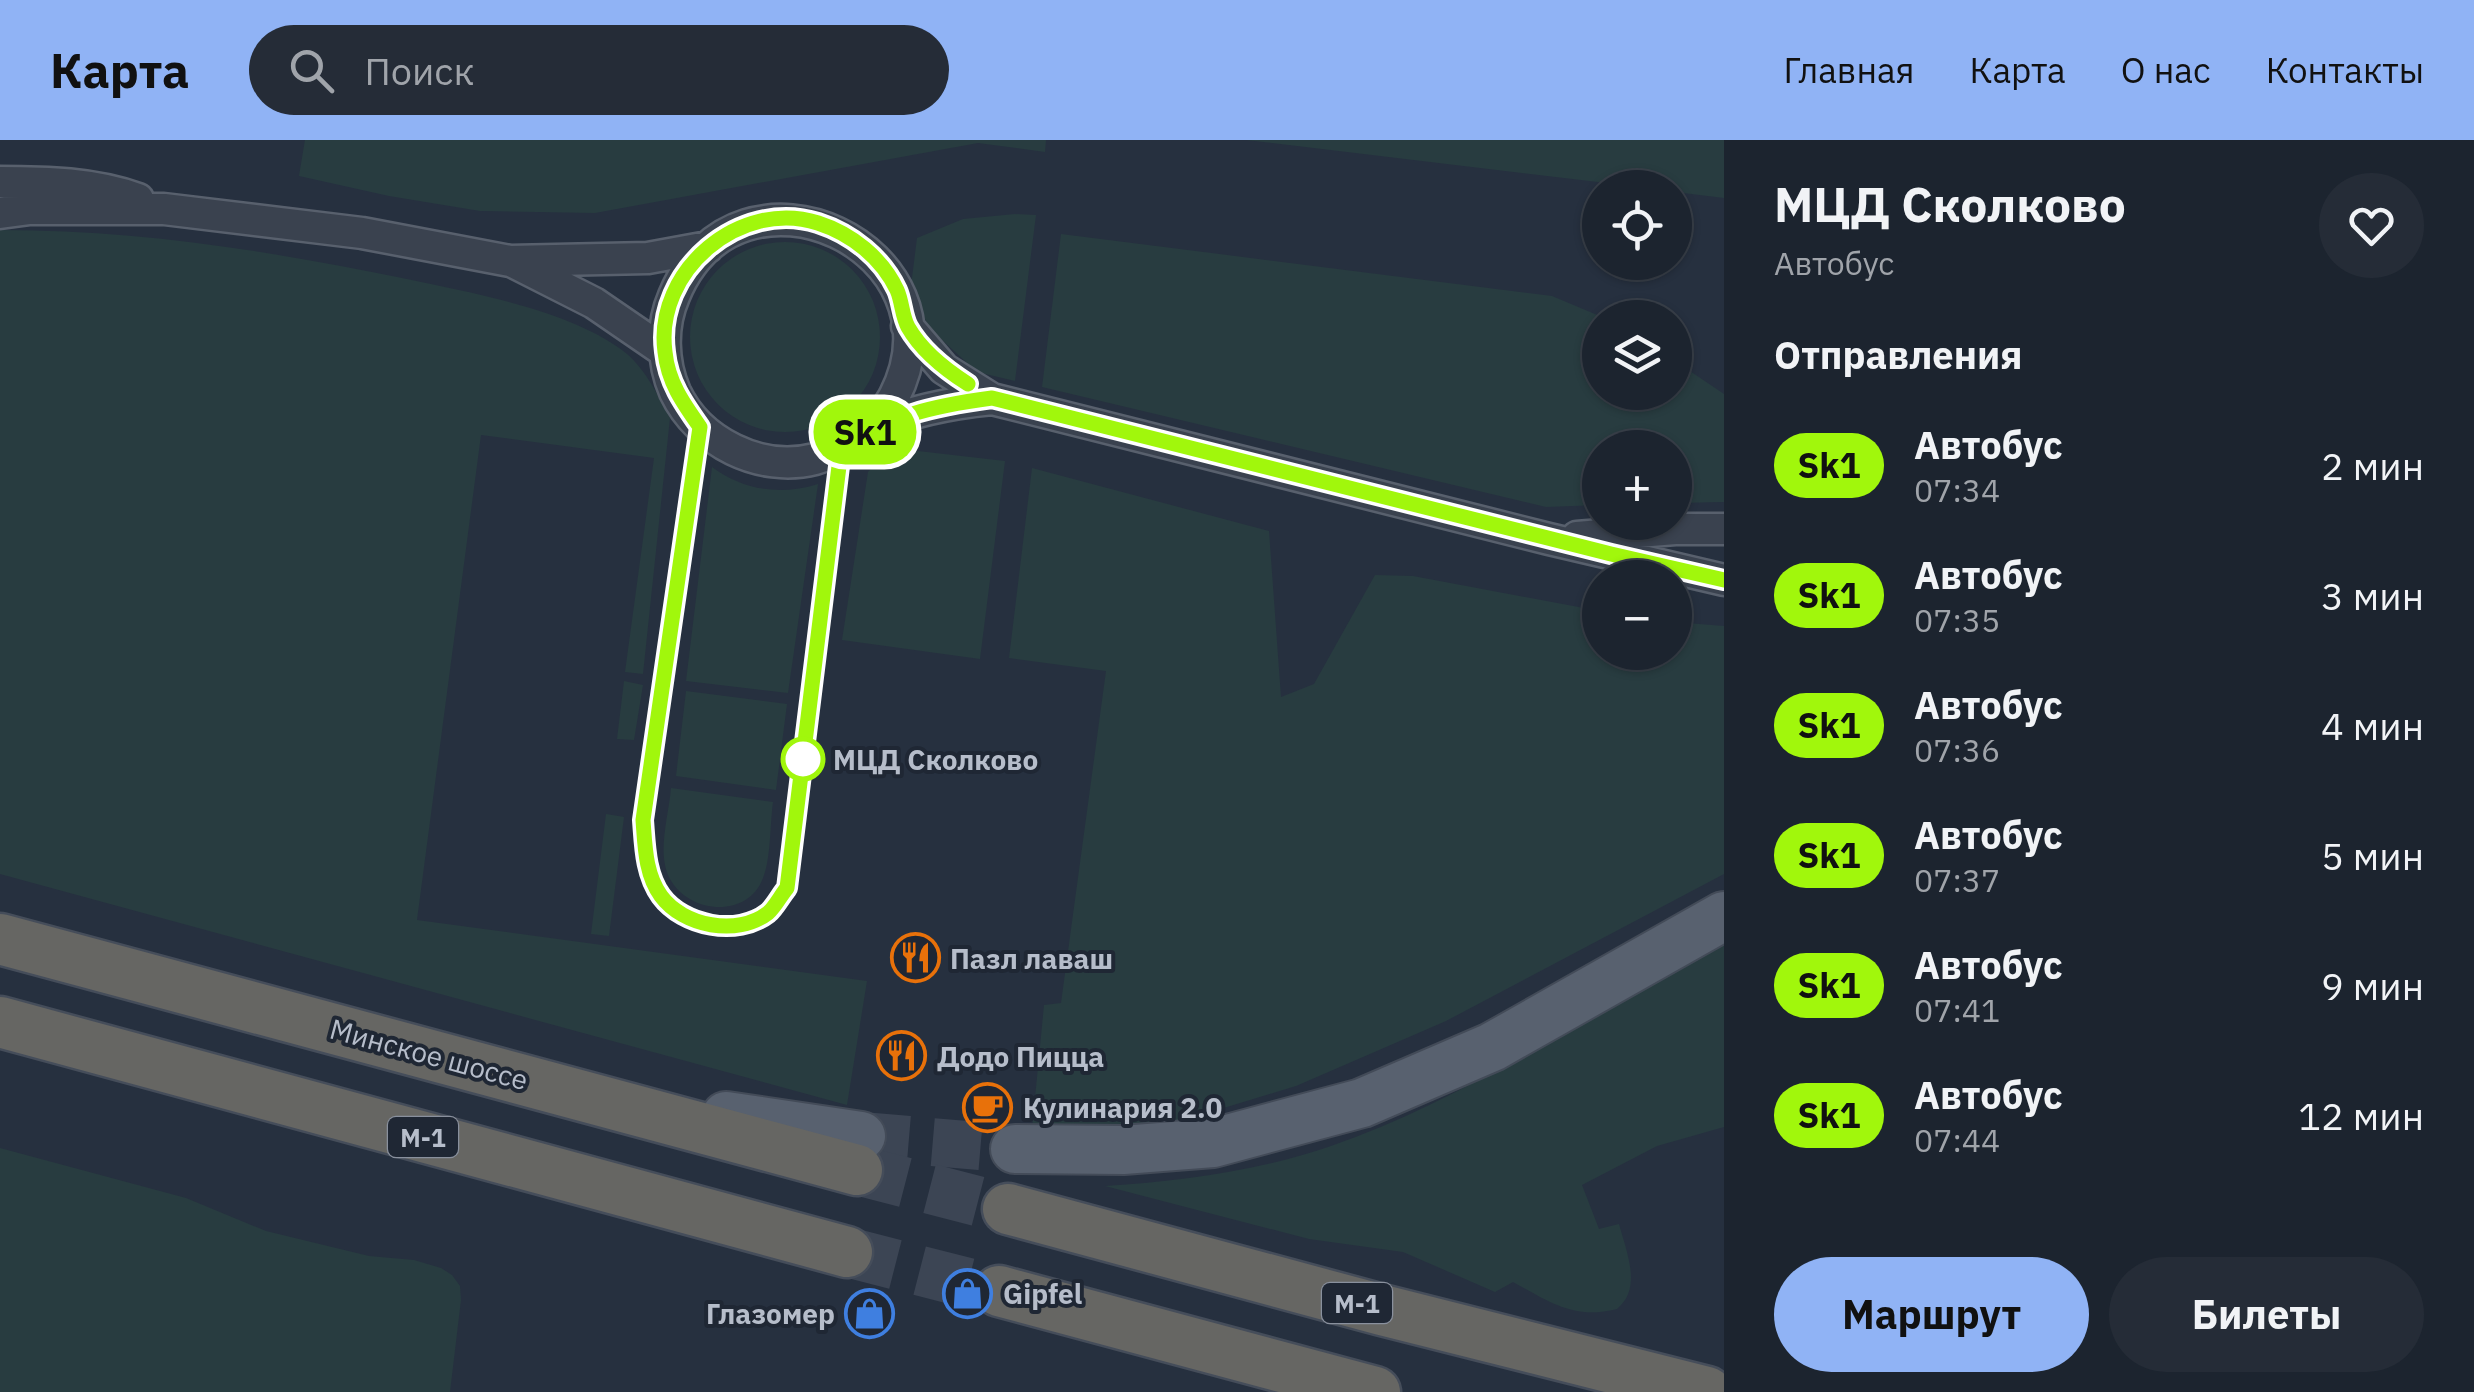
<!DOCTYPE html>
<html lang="ru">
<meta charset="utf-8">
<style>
body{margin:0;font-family:"IBM Plex Sans",sans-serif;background:#252c37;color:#f1f3f6;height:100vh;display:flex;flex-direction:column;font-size:38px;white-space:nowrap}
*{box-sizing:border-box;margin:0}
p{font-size:32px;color:#a0a4aa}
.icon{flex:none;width:55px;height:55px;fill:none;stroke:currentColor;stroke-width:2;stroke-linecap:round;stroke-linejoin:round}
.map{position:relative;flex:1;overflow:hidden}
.sheet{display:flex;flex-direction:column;background:#1c242f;width:750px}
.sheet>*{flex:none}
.badge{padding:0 20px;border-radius:32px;font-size:35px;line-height:65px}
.buttons{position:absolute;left:1582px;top:30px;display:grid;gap:20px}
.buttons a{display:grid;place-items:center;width:110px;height:110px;border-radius:50%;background:#1c242f;box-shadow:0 2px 8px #0004,0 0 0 2px #3a414b;font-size:50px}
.map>.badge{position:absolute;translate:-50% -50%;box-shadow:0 0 0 5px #fff}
h2{padding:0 50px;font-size:38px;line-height:90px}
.round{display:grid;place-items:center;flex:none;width:105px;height:105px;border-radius:52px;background:#252c37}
.headline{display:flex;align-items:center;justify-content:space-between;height:170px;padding:0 50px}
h1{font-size:48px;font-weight:700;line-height:75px}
.cta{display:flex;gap:20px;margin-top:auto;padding:20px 50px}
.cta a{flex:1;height:115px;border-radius:60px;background:#90b3f5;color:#111;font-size:40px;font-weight:700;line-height:115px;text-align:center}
.cta a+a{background:#252c37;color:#f1f3f6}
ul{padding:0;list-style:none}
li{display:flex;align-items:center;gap:30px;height:130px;padding:0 50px}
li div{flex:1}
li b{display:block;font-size:38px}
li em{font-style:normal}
li .badge{min-width:110px;font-weight:700;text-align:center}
header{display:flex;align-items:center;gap:60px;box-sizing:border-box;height:140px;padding:0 50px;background:#90b3f5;color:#111}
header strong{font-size:48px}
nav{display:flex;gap:55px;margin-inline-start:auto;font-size:35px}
.search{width:700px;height:90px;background:#252c37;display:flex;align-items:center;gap:25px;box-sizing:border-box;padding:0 35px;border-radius:55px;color:#a0a4aa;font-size:38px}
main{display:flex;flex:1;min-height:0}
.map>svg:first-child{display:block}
.green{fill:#283c40}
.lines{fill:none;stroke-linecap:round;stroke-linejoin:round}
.primary-tunnel{stroke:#3c4554;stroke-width:48;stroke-dasharray:48 24;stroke-linecap:butt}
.trunk-tunnel{stroke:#3c4554;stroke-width:50;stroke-dasharray:50 25;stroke-linecap:butt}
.minor-casing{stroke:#58606d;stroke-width:35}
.primary-casing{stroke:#434b58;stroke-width:52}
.trunk-casing{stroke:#454d5a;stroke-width:55}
.minor{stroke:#3a424f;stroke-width:30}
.primary{stroke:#58616f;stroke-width:48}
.trunk{stroke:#666663;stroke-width:50}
.line-casing{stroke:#fff;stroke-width:22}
.line{stroke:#a1f70c;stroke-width:15}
.stop-dot{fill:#fff;stroke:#a1f70c;stroke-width:5}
.labels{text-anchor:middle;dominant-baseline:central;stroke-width:8;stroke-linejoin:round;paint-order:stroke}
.shield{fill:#1f2734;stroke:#89909d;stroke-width:2.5}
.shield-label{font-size:25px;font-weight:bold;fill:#b6bdca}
.stop-label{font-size:28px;font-weight:bold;fill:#b6bdca;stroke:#1f2734;text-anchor:start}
.poi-label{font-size:28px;font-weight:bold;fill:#b6bdca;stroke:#1f2734;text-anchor:start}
.street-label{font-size:28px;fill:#b6bdca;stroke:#1f2734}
</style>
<header>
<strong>Карта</strong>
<div class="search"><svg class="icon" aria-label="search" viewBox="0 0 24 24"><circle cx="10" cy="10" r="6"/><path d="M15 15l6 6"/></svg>Поиск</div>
<nav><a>Главная</a><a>Карта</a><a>О нас</a><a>Контакты</a></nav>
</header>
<main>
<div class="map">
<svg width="1724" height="1252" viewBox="0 0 1724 1252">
<rect width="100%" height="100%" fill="#26303f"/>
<path class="green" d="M305,0h741l-1,12 -67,-9 -383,70 -115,-2 -91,-15 -90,-20z
M1246,0h478v58l-49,-6v-4l-35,-1z
M1015,74l21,1 -21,166 -38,-9 -48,-44 -18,-42 6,-48 46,-19z
M0,90c140,0 270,21 407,49 66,14 161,31 215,71 22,16 36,45 48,68l-27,256 -18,-2 29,-214 -173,-23 -64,485 450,61 -20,124 -847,-231z
M1061,94l491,62 50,21 -2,75h75v-31l49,33v108l-49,1v-55h-75v57l-54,2 -504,-120z
M690 197a95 95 0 1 1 190 0a95 95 0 1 1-190 0Z
M892,308l113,13 -25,198 -138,-19 26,-168z
M712,327c31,23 68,29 106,17l-30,209 -102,-12z
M1032,328l237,63 12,166 33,-13 61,-109 38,1 187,35v41h75v-30l49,4v248l-278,147 -150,65 -115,35 -149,8 12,-124 17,-2 45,-332 -97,-13z
M624,541l19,4 -9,55 -17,-1z
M686,551l101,13 -11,86 -100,-14z
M671,648l102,14c-3,21 -2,57 -10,76 -15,41 -74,36 -93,1 -14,-25 -1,-64 1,-91z
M606,674l18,3 -15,119 -18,-2z
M1724,803v184l-67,19 -75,39 17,44 20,-5c7,27 24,64 -2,85 -44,11 -67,-7 -104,-27l-18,10 -92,-40 -94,-13 -204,-53c77,-5 153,-15 226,-40 77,-26 149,-66 220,-106 57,-33 115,-65 173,-97z
M0,1008l186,50 80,33 103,25 45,4 27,8 11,7 8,11 1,14 -11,92h-450z"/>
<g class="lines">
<path class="primary-tunnel" d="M861,996l154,13"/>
<path class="trunk-tunnel" d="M857,1030l151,39
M847,1112l152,39"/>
<defs>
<path id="minor" d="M0,42c46,0 94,1 138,17
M0,73l30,-4h134l198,24 148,28 138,-3 60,-11
M513,122l81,41 70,48
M907,186l37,43 48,30 557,140 175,41
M871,288c8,-10 17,-20 23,-31 76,-148 -156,-257 -220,-101 -13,30 -12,66 1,96 24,50 85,81 140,67 23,-6 38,-22 59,-32 38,-17 77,-24 118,-28
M1577,397l98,-8h49"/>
<path id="primary" d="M726,976l135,20
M1015,1009l108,1 90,-7 149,-40 130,-56 232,-131"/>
<path id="trunk" d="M0,799l857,231
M0,882l847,230
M1008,1069l374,101 325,82
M999,1151l376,101"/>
</defs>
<use href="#minor" class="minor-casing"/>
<use href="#primary" class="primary-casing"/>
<use href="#trunk" class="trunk-casing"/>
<use href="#minor" class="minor"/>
<use href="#primary" class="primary"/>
<use href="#trunk" class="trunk"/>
</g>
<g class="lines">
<defs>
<path id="line" d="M968,244c-22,-14 -47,-34 -60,-57 -6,-11 -6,-26 -11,-37 -15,-32 -45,-56 -79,-67 -78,-25 -164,48 -153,129 3,30 18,51 35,75l-57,393c2,25 2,54 18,76 22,30 76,41 107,17 7,-6 13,-18 19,-25l54,-438c49,-35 92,-44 151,-52l619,156 113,26"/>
</defs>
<use href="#line" class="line-casing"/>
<use href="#line" class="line"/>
</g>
<defs>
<symbol id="restaurant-ring" viewBox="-11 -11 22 22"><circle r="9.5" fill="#1f2734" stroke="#e8710a" stroke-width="1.5"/><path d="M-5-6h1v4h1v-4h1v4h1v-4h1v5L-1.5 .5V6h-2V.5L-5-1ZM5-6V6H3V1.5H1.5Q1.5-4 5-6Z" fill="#e8710a"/></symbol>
<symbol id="cafe-ring" viewBox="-11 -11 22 22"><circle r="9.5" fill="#1f2734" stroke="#e8710a" stroke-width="1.5"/><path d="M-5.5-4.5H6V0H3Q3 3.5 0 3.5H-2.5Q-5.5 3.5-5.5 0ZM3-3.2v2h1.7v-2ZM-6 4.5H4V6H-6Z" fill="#e8710a"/></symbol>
<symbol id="shop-ring" viewBox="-11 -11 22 22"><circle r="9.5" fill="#1f2734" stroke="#3f7fe0" stroke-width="1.5"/><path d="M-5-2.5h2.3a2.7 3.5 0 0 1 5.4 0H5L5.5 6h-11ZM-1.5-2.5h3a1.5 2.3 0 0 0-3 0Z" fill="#3f7fe0"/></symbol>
</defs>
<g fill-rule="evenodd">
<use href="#restaurant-ring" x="888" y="790" width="55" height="55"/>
<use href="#restaurant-ring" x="874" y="888" width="55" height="55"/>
<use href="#cafe-ring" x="960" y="940" width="55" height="55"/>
<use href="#shop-ring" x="940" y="1126" width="55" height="55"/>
<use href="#shop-ring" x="842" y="1146" width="55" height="55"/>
</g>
<circle class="stop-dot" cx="803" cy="619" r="20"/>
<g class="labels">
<g class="shield">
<rect x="388" y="977" width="70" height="40" rx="8"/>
<rect x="1322" y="1143" width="70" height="40" rx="8"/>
</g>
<g class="shield-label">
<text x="423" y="997">М-1</text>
<text x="1357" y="1163">М-1</text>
</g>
<g class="stop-label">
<text x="833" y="619">МЦД Сколково</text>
</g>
<g class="poi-label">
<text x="950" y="818">Пазл лаваш</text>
<text x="937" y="916">Додо Пицца</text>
<text x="1023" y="967">Кулинария 2.0</text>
<text x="1003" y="1153">Gipfel</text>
<text x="835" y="1173" text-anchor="end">Глазомер</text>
</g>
<g class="street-label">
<text transform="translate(429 914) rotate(15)">Минское шоссе</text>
</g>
</g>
</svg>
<div class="buttons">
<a><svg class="icon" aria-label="locate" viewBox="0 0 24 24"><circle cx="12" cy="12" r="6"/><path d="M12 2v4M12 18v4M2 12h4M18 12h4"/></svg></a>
<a><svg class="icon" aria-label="layers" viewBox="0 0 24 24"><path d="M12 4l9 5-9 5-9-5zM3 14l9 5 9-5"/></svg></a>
<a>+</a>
<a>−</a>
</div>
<b class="badge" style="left:865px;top:292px;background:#a1f70c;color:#111">Sk1</b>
</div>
<section class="sheet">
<div class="headline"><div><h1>МЦД Сколково</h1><p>Автобус</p></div><a class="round"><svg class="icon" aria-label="heart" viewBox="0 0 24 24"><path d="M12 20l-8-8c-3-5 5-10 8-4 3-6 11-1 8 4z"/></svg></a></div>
<h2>Отправления</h2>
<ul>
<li><span class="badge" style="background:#a1f70c;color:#111">Sk1</span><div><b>Автобус</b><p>07:34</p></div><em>2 мин</em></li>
<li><span class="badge" style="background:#a1f70c;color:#111">Sk1</span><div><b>Автобус</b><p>07:35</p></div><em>3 мин</em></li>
<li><span class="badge" style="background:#a1f70c;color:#111">Sk1</span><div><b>Автобус</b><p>07:36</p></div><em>4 мин</em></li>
<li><span class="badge" style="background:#a1f70c;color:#111">Sk1</span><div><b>Автобус</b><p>07:37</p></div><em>5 мин</em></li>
<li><span class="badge" style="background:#a1f70c;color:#111">Sk1</span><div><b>Автобус</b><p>07:41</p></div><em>9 мин</em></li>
<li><span class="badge" style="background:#a1f70c;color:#111">Sk1</span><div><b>Автобус</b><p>07:44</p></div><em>12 мин</em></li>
</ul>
<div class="cta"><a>Маршрут</a><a>Билеты</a></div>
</section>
</main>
